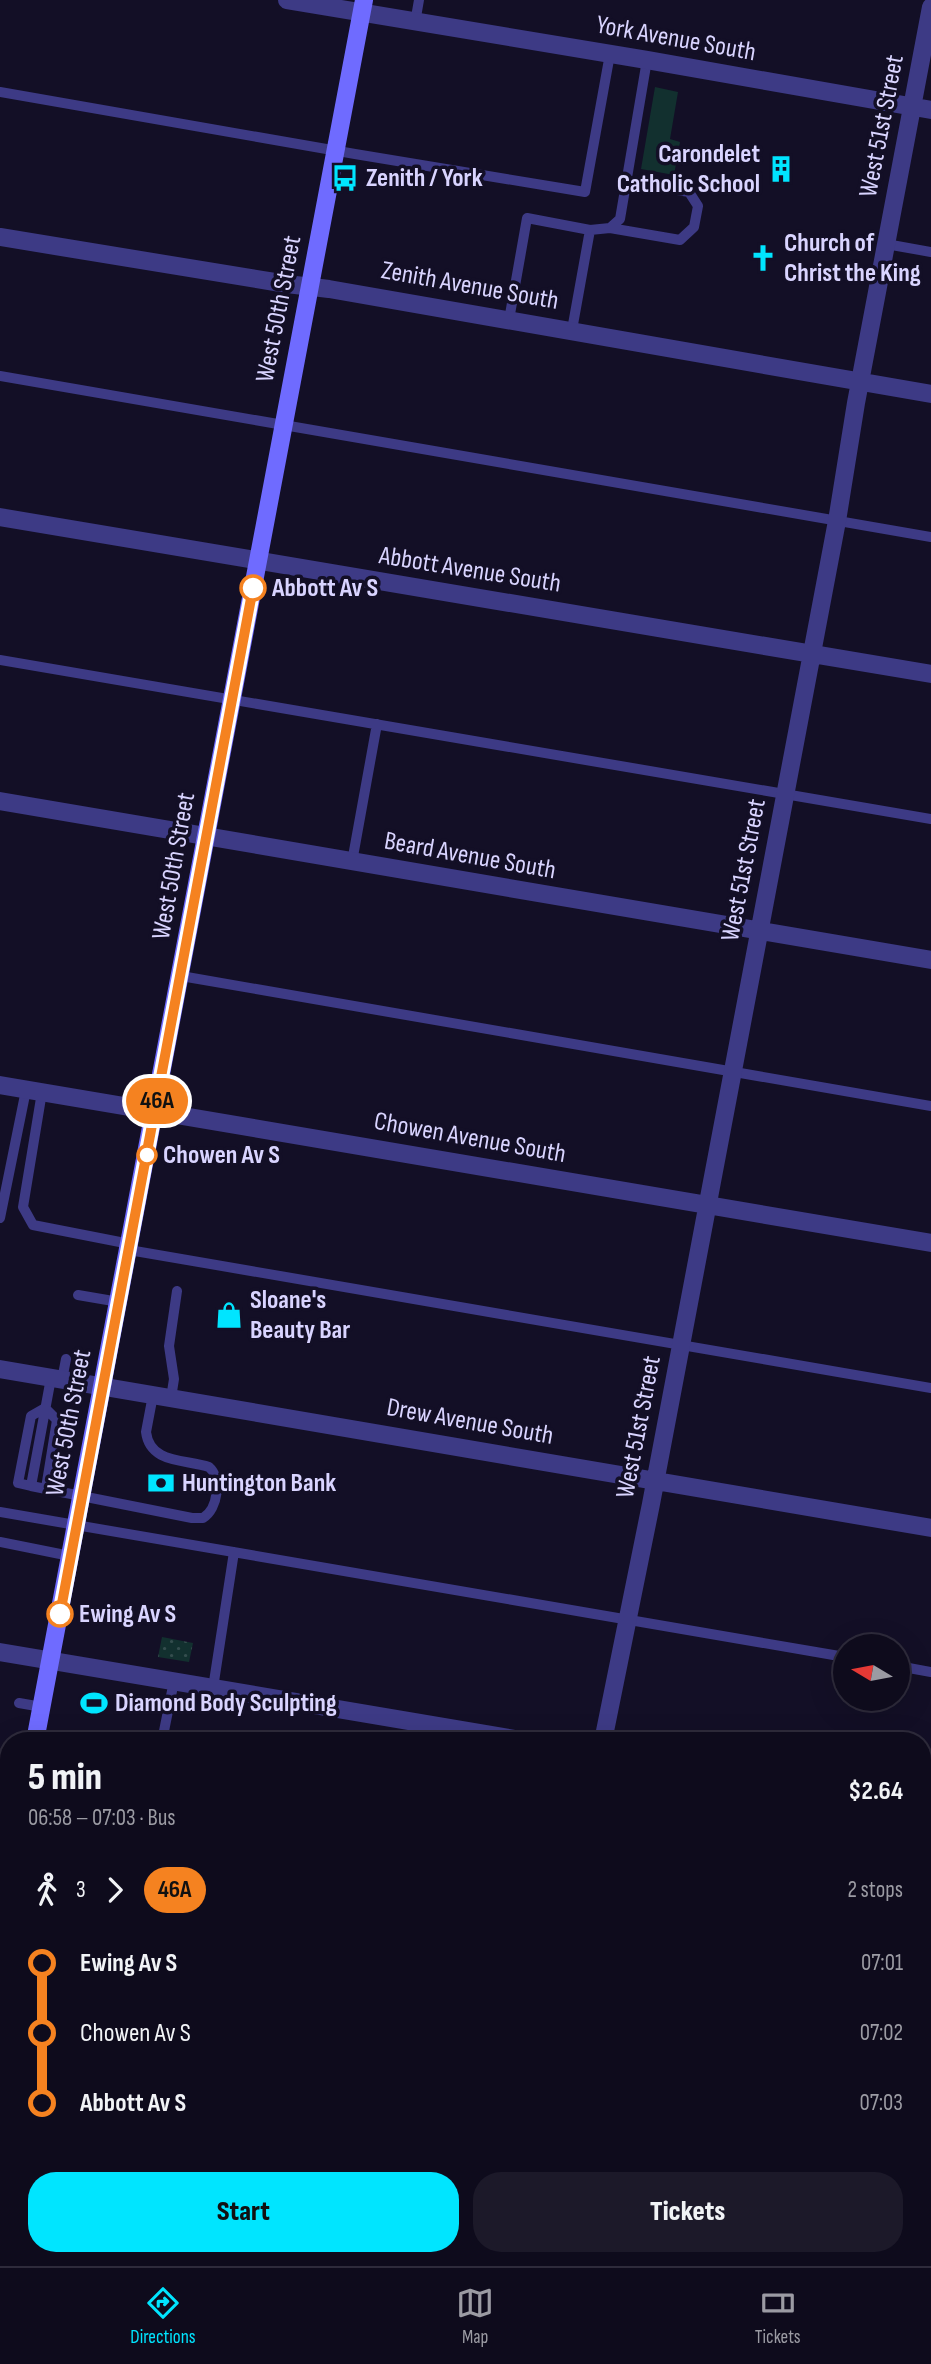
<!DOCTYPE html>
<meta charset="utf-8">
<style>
body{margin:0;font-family:"Sofia Sans Condensed",sans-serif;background:#1c1929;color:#f1f3f6;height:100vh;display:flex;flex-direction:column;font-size:26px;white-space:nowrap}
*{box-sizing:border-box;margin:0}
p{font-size:23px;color:#9b9ba3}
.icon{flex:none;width:38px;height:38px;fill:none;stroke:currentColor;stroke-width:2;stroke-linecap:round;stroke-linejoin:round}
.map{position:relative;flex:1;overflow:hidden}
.panel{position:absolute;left:0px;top:1732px;width:931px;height:534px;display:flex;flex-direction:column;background:#0e0b1c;border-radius:28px 28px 0 0;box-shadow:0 7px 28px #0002,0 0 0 2px #2e2b3b}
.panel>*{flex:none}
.badge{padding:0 14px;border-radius:23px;font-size:24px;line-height:46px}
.needle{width:46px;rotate:280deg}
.tools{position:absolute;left:833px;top:1634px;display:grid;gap:14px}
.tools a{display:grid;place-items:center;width:77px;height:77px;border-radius:50%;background:#0e0b1c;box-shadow:0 7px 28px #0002,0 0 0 2px #2e2b3b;font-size:35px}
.map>.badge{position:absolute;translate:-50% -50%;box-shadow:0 0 0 4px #fff}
.legs{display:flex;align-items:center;gap:10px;height:77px;padding:0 28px;font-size:23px}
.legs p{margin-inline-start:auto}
.summary{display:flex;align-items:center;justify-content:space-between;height:119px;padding:0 28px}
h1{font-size:38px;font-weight:800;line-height:52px}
.action{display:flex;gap:14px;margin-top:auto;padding:14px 28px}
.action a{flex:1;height:80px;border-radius:28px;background:#00e5ff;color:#111;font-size:28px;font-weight:800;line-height:80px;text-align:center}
.action a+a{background:#1c1929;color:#f1f3f6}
ul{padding:0 28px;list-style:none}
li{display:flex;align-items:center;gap:24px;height:70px;font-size:26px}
li i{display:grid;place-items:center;width:10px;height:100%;margin:0 9px;background:currentColor}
li i::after{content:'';width:18px;height:18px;margin:-9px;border:5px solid;border-radius:50%;background:#0e0b1c}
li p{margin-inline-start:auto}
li:first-child i{background:linear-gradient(#0000 50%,currentColor 0)}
li:last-child i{background:linear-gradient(currentColor 50%,#0000 0)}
.tabs{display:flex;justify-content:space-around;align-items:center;height:98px;border-top:2px solid #2e2b3b;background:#0e0b1c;font-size:19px;color:#9b9ba3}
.tabs a{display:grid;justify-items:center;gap:4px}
.tabs .current{color:#00e5ff}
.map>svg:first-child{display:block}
.grass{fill:url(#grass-dots)}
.green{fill:#12302f}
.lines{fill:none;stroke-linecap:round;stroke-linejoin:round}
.service{stroke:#3d3a85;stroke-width:10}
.minor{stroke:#3d3a85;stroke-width:18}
.tertiary{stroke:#3d3a85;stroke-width:18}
.secondary{stroke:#6f6bff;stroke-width:18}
.line-1-casing{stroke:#fff;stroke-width:16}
.line-1{stroke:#f58220;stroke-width:10}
.stop-1-dot{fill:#fff;stroke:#f58220;stroke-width:3.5}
.labels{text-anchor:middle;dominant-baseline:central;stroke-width:7;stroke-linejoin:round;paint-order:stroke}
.street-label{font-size:26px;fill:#d9d4ff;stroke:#130f26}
.poi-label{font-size:26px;font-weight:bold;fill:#d9d4ff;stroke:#130f26;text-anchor:start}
.stop-label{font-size:26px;font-weight:bold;fill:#d9d4ff;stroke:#130f26;text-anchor:start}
</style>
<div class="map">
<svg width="931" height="2266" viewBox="0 0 931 2266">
<defs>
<pattern id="grass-dots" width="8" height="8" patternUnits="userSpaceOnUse" patternTransform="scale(1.75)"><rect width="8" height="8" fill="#12302f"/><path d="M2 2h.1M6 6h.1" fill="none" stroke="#344d4e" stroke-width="1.8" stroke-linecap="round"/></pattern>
</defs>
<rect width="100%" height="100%" fill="#130f26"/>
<path class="grass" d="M162,1637l31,6 -4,19 -31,-5z"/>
<path class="green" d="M655,87l23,5 -8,47 10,3 -6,33 -33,-6z"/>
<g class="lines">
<path class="service" d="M415,23l4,-23
M0,92l355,62 230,38 25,-138
M610,228l70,12 14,-13 4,-21 -9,-14 -63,-11
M590,230l20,-2 10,-9 27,-159
M886,244l45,8
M509,320l18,-102 63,12 -18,100
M0,376l931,161
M0,660l931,159
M352,862l25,-138
M181,976l750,130
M42,1092l-19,115 10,18 97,19
M0,1218l26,-128
M129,1250l802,138
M78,1295l41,7
M51,1378l-20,108 161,32h11c15,-9 19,-40 6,-51 -24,-8 -59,-3 -63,-35l7,-37
M62,1380l4,-21
M171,1398l3,-19 -5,-33 8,-55
M31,1486l-13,-3 13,-67 14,-8 12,12 -11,68
M0,1512l845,145
M0,1542l70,14
M898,1666l33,6
M213,1688l21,-136
M19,1703l23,4
M162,1741l12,-60
M440,1741l3,-14
M0,1813l9,2
M922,2145l9,1
M340,2258l7,8"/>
<path class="minor" d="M287,0l360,60 284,50
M0,237l287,47 42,5 602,105
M0,517l931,157
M0,801l931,159
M0,1085l931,158
M0,1369l931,159
M0,1652l527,89
M603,1741l48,-237 186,-983 19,-118 75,-396
M922,1809l9,1"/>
<path class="tertiary" d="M370,2266l11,-8"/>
<path class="secondary" d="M35,1741l329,-1741
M0,1924l9,-46
M0,1936l9,2
M922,2097l9,2"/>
</g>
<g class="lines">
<defs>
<path id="line-1" d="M60,1614l193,-1026"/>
</defs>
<use href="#line-1" class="line-1-casing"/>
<use href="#line-1" class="line-1"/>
</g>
<defs>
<symbol id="building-bare" viewBox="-9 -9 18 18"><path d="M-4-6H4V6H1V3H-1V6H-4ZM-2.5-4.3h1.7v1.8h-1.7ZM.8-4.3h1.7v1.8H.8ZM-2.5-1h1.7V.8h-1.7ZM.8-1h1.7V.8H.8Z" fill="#00e5ff" stroke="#130f26" stroke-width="2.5" paint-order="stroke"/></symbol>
<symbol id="bus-bare" viewBox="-9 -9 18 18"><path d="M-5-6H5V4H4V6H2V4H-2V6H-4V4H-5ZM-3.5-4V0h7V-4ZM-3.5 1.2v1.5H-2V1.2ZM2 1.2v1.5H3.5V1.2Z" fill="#00e5ff" stroke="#130f26" stroke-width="2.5" paint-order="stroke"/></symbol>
<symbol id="church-bare" viewBox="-9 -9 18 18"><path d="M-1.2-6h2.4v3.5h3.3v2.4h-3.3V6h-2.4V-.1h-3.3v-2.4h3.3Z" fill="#00e5ff" stroke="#130f26" stroke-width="2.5" paint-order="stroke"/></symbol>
<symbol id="shop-bare" viewBox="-9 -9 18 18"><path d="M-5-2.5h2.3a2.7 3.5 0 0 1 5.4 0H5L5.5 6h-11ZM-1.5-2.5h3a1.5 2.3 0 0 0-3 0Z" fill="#00e5ff" stroke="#130f26" stroke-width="2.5" paint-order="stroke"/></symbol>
<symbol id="bank-bare" viewBox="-9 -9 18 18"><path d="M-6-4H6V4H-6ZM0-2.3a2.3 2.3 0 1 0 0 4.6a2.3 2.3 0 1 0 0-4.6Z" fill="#00e5ff" stroke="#130f26" stroke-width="2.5" paint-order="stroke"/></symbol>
<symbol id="stadium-bare" viewBox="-9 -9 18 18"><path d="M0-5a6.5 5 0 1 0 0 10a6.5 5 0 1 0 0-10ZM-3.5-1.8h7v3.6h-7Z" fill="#00e5ff" stroke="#130f26" stroke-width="2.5" paint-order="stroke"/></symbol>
</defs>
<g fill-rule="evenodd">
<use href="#building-bare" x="762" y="150" width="38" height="38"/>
<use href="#bus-bare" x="326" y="159" width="38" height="38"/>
<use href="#church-bare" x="744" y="239" width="38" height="38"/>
<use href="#shop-bare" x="210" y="1296" width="38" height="38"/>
<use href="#bank-bare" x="142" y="1464" width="38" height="38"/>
<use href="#stadium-bare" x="75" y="1684" width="38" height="38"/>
</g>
<g class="stop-1-dot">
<circle cx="253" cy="588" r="12"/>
<circle cx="147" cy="1155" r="9"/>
<circle cx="60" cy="1614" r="12"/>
</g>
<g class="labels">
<g class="street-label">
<text transform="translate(676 39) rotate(10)">York Avenue South</text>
<text transform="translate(882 126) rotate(-79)">West 51st Street</text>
<text transform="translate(470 286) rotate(10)">Zenith Avenue South</text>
<text transform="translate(279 309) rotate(-79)">West 50th Street</text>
<text transform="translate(470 570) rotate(9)">Abbott Avenue South</text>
<text transform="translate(470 856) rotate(10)">Beard Avenue South</text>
<text transform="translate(174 866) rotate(-80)">West 50th Street</text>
<text transform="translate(744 870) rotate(-79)">West 51st Street</text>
<text transform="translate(470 1138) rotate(10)">Chowen Avenue South</text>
<text transform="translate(470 1422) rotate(10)">Drew Avenue South</text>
<text transform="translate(69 1423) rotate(-79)">West 50th Street</text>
<text transform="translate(639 1427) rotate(-79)">West 51st Street</text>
</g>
<g class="poi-label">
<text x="760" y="154" text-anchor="end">Carondelet<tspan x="760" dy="30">Catholic School</tspan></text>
<text x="366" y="178">Zenith / York</text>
<text x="784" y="243">Church of<tspan x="784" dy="30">Christ the King</tspan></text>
<text x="250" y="1300">Sloane's<tspan x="250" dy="30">Beauty Bar</tspan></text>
<text x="182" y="1483">Huntington Bank</text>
<text x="115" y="1703">Diamond Body Sculpting</text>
</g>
<g class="stop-label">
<text x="272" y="588">Abbott Av S</text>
<text x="163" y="1155">Chowen Av S</text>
<text x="79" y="1614">Ewing Av S</text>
</g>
</g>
</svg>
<div class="tools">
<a><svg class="needle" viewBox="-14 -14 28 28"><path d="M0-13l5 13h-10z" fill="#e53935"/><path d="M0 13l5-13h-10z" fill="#9b9ba3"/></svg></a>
</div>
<b class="badge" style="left:157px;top:1101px;background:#f58220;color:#111">46A</b>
<section class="panel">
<div class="summary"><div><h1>5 min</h1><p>06:58 – 07:03 · Bus</p></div><b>$2.64</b></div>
<div class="legs"><svg class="icon" aria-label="walk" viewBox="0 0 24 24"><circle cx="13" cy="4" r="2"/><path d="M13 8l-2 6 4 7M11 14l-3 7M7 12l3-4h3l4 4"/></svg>3<svg class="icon" aria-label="forward" viewBox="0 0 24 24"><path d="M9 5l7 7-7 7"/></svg><b class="badge" style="background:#f58220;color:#111">46A</b><p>2 stops</p></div>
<ul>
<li><i style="color:#f58220"></i><b>Ewing Av S</b><p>07:01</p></li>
<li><i style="color:#f58220"></i><span>Chowen Av S</span><p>07:02</p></li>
<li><i style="color:#f58220"></i><b>Abbott Av S</b><p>07:03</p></li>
</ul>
<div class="action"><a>Start</a><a>Tickets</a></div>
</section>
</div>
<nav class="tabs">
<a class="current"><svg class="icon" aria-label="directions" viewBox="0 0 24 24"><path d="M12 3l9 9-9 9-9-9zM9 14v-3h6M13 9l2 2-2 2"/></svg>Directions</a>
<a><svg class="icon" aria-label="map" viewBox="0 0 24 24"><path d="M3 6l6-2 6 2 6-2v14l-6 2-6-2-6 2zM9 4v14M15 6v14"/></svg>Map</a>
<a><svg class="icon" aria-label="tickets" viewBox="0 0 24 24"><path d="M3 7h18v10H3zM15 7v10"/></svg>Tickets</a>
</nav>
